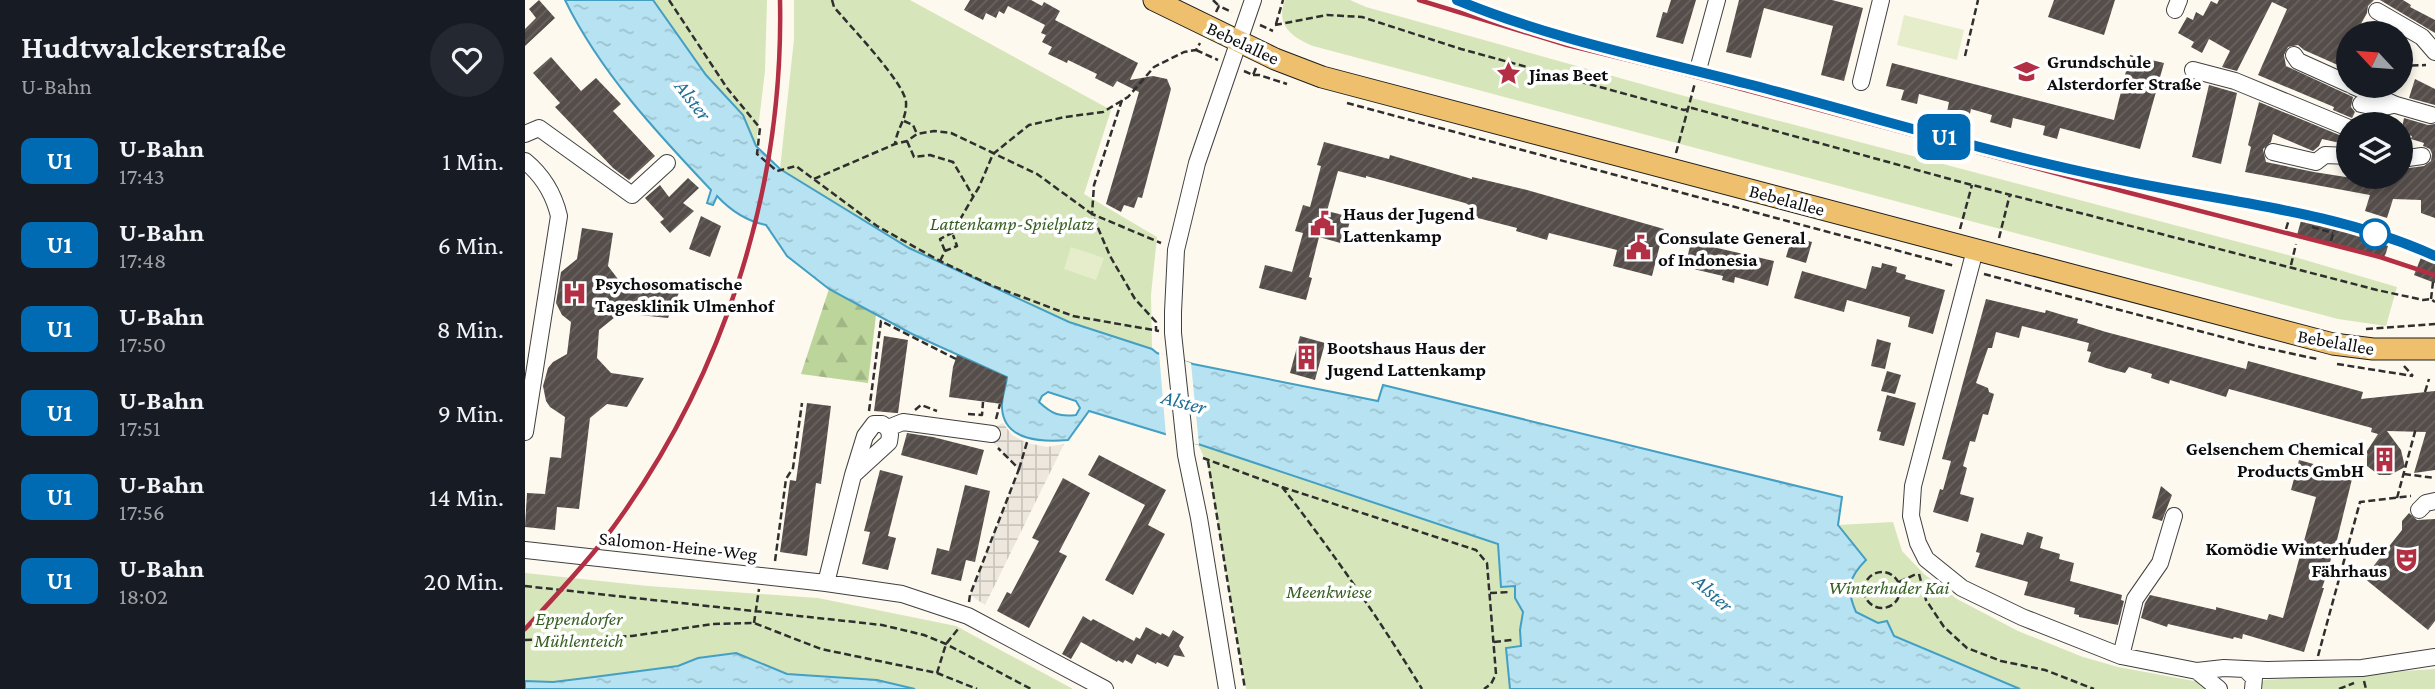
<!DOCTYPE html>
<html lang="de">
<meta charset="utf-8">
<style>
body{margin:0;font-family:"Crimson Pro",serif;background:#242831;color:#f1f3f6;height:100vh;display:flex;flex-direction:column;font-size:26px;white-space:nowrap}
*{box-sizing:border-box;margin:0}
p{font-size:23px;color:#9ea1a6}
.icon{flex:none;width:38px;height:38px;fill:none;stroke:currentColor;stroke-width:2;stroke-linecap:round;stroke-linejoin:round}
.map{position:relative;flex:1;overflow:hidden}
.details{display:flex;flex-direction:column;background:#171b24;width:525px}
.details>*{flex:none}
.badge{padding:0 14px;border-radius:10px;font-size:24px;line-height:46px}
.needle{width:46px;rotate:296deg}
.controls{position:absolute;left:1811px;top:21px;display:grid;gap:14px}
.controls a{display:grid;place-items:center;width:77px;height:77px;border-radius:50%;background:#171b24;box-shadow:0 4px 10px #0003;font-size:35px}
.map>.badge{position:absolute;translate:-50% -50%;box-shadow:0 0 0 4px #fff}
.round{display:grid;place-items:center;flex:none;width:74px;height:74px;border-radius:37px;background:#242831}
.summary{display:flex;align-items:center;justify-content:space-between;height:119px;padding:0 21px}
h1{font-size:33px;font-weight:600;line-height:52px}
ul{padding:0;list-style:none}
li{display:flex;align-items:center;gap:21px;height:84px;padding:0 21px}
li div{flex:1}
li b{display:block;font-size:26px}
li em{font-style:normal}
li .badge{min-width:77px;font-weight:700;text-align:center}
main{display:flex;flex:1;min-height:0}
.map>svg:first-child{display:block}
.grass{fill:#d6e6ba}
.forest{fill:url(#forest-firs)}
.pitch{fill:#e6edcb}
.plaza{fill:url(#plaza-grid)}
.water{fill:url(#water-ripples);stroke:#439fc3;stroke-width:2;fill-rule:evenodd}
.pier{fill:#fef9ee}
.building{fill:url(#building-hatch)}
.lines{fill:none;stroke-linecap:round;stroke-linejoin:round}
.minor-casing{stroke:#404040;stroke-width:18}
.major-casing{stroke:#1e1e1e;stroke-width:23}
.path{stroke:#2f2f2f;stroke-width:2.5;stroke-dasharray:7 3.5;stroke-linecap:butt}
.minor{stroke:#fff;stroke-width:16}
.major{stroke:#eec06d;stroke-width:21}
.rail{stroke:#b32f44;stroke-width:4.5}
.line-casing{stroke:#fff;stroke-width:16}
.line{stroke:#006ab3;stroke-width:10}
.stop-dot{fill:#fff;stroke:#006ab3;stroke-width:3.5}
.labels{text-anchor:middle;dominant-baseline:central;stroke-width:7;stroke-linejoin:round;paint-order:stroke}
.street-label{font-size:19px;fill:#0d0d0d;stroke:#fff}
.poi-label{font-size:19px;font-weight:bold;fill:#0d0d0d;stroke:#fff;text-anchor:start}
.park-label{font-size:19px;font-style:italic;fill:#366022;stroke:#fff}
.water-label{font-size:21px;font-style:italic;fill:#1f6f95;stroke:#fff}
</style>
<main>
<section class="details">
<div class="summary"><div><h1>Hudtwalckerstraße</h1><p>U-Bahn</p></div><a class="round"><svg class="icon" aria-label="heart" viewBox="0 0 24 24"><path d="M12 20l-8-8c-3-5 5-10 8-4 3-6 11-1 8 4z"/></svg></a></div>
<ul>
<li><span class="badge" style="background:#006ab3;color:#fff">U1</span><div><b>U-Bahn</b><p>17:43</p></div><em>1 Min.</em></li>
<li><span class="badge" style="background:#006ab3;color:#fff">U1</span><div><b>U-Bahn</b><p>17:48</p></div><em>6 Min.</em></li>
<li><span class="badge" style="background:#006ab3;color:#fff">U1</span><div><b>U-Bahn</b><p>17:50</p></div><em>8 Min.</em></li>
<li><span class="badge" style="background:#006ab3;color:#fff">U1</span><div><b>U-Bahn</b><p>17:51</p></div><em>9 Min.</em></li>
<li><span class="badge" style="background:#006ab3;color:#fff">U1</span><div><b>U-Bahn</b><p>17:56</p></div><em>14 Min.</em></li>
<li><span class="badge" style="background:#006ab3;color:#fff">U1</span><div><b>U-Bahn</b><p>18:02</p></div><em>20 Min.</em></li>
</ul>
</section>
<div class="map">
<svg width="1910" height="689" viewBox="0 0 1910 689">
<defs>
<pattern id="forest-firs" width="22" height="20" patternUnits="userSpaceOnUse" patternTransform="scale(1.75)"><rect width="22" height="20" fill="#bcd59a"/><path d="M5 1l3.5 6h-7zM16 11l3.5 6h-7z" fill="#a0b684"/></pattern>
<pattern id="plaza-grid" width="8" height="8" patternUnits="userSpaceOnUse" patternTransform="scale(1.75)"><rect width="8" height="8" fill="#ede7de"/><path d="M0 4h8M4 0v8" fill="none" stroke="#cac5bd"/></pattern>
<pattern id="water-ripples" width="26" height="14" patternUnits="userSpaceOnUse" patternTransform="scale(1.75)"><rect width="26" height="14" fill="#b6e2f1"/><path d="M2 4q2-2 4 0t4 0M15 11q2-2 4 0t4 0" fill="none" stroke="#9bc1cd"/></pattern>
<pattern id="building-hatch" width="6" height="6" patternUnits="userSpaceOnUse" patternTransform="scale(1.75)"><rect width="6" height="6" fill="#554d4a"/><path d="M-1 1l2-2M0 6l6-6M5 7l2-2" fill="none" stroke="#686260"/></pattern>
</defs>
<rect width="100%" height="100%" fill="#fef9ee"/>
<path class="grass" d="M128,0h114l-2,71 -9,75 -13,-31 -37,-40z
M269,0h116l201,110 -27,84 73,43 -6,58 1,54 -83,-27 -160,-74 -129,-79 14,-130z
M760,0h65l16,7 311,87 611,161 109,32 -11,39 -48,-7 -1025,-273c-21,-9 -38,-21 -28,-46z
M673,444l300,100 3,42h14v12l8,14 -3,18 1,17 -15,1 4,41h-264l-38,-223z
M1368,522l9,29 22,23 33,25 61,32 65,26 35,10 87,16 7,6h-192l-126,-53 -7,-15 -9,2 -22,-11c-8,-19 -8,-26 2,-44l-20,-43z
M0,573l123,13 170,12 138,28 117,63h-158l-38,-9 -90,-6 -52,-21 -37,5 -20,8 -84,11 -41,5 -28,-1z
M1910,669v20h-177l6,-9z"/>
<path class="forest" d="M304,289l47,26 -8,68 -67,-9z"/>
<path class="pitch" d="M1379,15l60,15 -7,30 -60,-15z
M546,247l33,11 -8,22 -32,-11z"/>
<path class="plaza" d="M478,423l9,12 15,8 20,4 17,-3 -79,161 -15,-10 49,-125 -26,-28 -1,-14z"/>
<path class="water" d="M40,0h88l53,75 37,40 13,31 24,23 129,79 160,74 83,27 5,4 36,11 185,37 5,-16 459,112 -4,28 28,35c-18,18 -20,29 -10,52l22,11 9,-2 7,15 126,53h-510l-4,-41 15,-2 -1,-16 3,-18 -8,-14v-12l-14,1 -3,-43 -300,-100 -109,-33 -21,29c-24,2 -64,2 -66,-32 -1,-10 4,-20 5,-31l-95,-43 -83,-45 -42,-33 -21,-31c-20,-4 -35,-14 -49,-29l-4,9 -6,-2 4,-13c-53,-56 -111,-118 -146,-190zM523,392l28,9 4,7 -4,7c-17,2 -24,-1 -37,-13l3,-6z
M211,653l51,21 90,6 38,9h-390v-8l28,1 41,-5 84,-11 20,-8z"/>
<path class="pier" d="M634,352l32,11 8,82 -33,-9z"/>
<path class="building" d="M14,0l16,18 -30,28v-17l11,-11 -7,-9z
M445,0h61l11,6 2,-4 16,9 -5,9 83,43 -8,17 23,-4 14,3 4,10 -29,109 -4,-1 -4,11 -10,-3 -3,7 -15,-8 33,-112 -22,-11 -4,6 -18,-9 2,-4 -29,-14 -1,3 -19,-9 4,-7 -10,-5 4,-7 -5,-2 4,-8 -37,-19 -4,8 -5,-3 -3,7 -10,-5 -3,7 -19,-10z
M1146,0h25l-13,44 -27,-7 7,-25 4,1z
M1214,0h93l31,8 -19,73 -23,-6 12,-49 -69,-18 -13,50 -25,-6z
M1529,0h61l-11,35 -56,-18z
M1694,0h155l-6,6 -1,7 -11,20h-7v37l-45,-20 -6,-5 -10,2 -4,8 2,11 67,31 -2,10 4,5 -3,6 -19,-8 1,-3 -76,-32 29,-66 -15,-7 -35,69 -15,-4 8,-16 -21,-12 -7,14 -11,-6 3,-5 -16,-9 9,-16 6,3 3,-8 7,4 8,-15 6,3z
M1855,0h23l8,5 -1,2 25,13v13z
M1605,55l34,8 -24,86 -80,-21 -3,11 -14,-4 2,-9 -32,-8 -2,10 -21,-6 2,-7 -21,-6 -2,9 -22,-6 2,-10 -30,-8 -2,10 -16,-4 3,-10 -18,-4 6,-23 222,57z
M26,57l30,34 15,-13 25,26 -8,7 42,45 -26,24 -16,-12 -58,-61 5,-4 -27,-30z
M1890,79l20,10v16l-26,-7z
M1684,85l28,8 -16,71 -29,-7z
M1734,102l90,37v6l-27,-6 -3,7 -6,5 -40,-17 -2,8 -8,7 3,13 48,10 57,9 1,-4h29v-8l23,-3 7,-5 1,-7 -2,-5 -7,-3 1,-3 -13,-4 1,-3 -11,-3 3,-15 24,7 7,-1v94l-14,-5v-13l-28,-1 -6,19 -22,-7 5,-16 -125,-23 6,-25 -3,-2z
M799,142l65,17 1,-4 82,24v-2l55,13 137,39 -12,47 -39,-10 4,-16 -68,-17 -2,7 -31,-9 1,-3 -51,-13 3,-10 -4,-2 -99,-27v2l-28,-7 -11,40 24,6 -7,27 -25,-7 -10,40 3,1 -6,22 -47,-12 6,-23 27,7 11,-39 -8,-2 8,-26 7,2 11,-41 -4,-1z
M163,178l11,10 -16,15 11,8 -24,22 -10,-11 4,-3 -19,-21 15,-13 9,12z
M176,216l20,10 -11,31 -21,-8z
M1777,217l88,22 -4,14 -2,4 -87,-22z
M57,228l31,5 -5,33 13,17 60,5 -13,30 -48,-5 -21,17 -2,28 14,15 33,5 -17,29 -20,-3 -17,14 -11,91 -22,-2 -2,23 -30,-3 2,-34 18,1 5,-37 11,1 4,-41 -15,-10 -4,-6 -3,-15 5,-18 5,-6 14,-8 4,-32 -9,-7 -6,-12 5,-31 16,-13z
M1267,237l20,5 -6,21 -20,-6z
M1166,242l83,19 -6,25 -33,-9 -1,6 -12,-3 1,-4 -38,-9z
M1897,255l13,5v23l-21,-8z
M1357,263l15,4 -1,5 10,3 -1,4 40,11 -12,44 -25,-7 2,-10 -63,-17 -3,12 -50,-14 8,-27 64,18 6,-23 9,2z
M1461,299l59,14 1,-3 20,6 12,3 -1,4 29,9 140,37 2,-8 115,31 -2,7 74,-8v79l-21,3 12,-41 -39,-1 14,19 4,17 -15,8h-11l-12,-9v-15l11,-17 -7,-2 1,-4 -143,-39 -3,8 -56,-17 -1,4 -18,-6 1,-4 -23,-7 -4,6 -19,-5 -18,-6 3,-10 -4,-1 2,-8 -67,-17 -3,12 -23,-6 -4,16h-4l-12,35 12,5 1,4 5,2 -6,21 -5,-1 -1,3 -7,25 -5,-1 -7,25 4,2 -7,26 14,4 -6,24 -35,-10 7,-23 3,1 8,-29 -9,-2z
M359,336l24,4 -10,73h-2l-22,-2z
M775,336l25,7 -10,37 -25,-7z
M1352,339l14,4 -6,26 -14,-3z
M432,355l50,22 -5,27 -53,-7 4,-30z
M1362,371l14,4 -6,19 -14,-3z
M1362,395l29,8 -12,43 -25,-6 2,-8 -4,-1z
M282,403l24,3 -10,78 -5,-1 -9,73 -27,-4 10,-72 6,1z
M382,433l26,4 51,13 -7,25 -76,-20z
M574,455l67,35 -18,35 17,9 -32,61 -28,-15 40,-75 -57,-30z
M1774,460l54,15 -17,69 -2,-1 -5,25 -7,20h2l-20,64 -61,-18 -1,5 -8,-2 -1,2 -65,-15 -1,3 -26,-9 4,-15 5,-8 66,15v-3l51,13 2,-6 14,4 33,-121 -25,-7z
M355,470l23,6 -15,60 8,2 -8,32 -26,-6 8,-32 -6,-1z
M538,478l27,15 -31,59 8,4 -38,72 -32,-17 10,-19 4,2 28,-53 -7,-3z
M440,485l25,6 -15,71 -9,-2 -5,21 -30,-7 6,-26 12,3z
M1636,486l11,9 -10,26 -10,-3z
M1884,513l8,7 18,-1v102l-7,9 -64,-52 38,-48v-9z
M1502,532l16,5 -3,11 20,6 -1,5 15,4 -4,18 52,14 -1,5 3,1 -6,24 -39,-8v-2l-5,-1 1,-6 -51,-13 4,-13 -53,-15 5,-14 -4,-1 5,-19 42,12z
M558,616l8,5 2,-2 41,22 2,-4 4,2 6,-12 15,8 1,-2 7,4 4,-7 11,7 -5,9 6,11 -11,-2 -6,12 -11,-5 -1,2 -19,-10 -5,10 -7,-4 -2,3 -5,-3 -1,2 -36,-20 -10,17 -9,-5z"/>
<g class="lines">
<defs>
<path id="minor" d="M1650,10l4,-10
M1852,11l45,26 13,15
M1769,55l4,6 51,23
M1174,66l18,-66
M1668,70l42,11 114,47
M1336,82l20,-82
M1828,86l43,19 35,10
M1836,104l19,4 13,-3
M0,134l14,-6 93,67 35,-32
M1748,152l43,10 9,-7 24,1
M1876,159l21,-3
M0,161c17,14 29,34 34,55l-34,216
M1450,250l-62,236 -2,30 7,27 8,16 36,29 60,29 99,39 76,15 27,-3 43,2 95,-2 73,-11
M363,428l2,7 -1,7 -36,33 12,-39 9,-12h8l6,4 15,-6 89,12
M1894,510l7,-7 9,-2
M0,550l301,33 76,11 66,22 137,73
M301,583l27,-108
M1596,656l14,-57 25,-36 14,-47
M1721,670l8,8 -1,11
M1672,671l22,18
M702,689l-28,-171 -13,-63 -13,-122v-21l3,-62 21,-87 56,-163"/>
<path id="major" d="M629,0l121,59 47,18 1011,267 40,5h62"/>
</defs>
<use href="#minor" class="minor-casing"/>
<use href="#major" class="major-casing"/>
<path class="path" d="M144,0l58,88 33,40 -3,26 20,17 19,-5 81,60 63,35 53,25 80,30 86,15
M307,0l2,7c15,18 70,75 72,95 1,17 -9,26 -11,42
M688,0l6,6
M691,12l3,-6 13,6
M751,24l7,-24
M735,25l13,6
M750,25l52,-10 35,2 99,32 223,61 8,-2 265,73 420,109 46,10 8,-1 4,3
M671,50l22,10
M1440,56l13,-56
M1876,66l25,-1
M719,71l9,4 3,-7
M728,75h6l28,9
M597,100l-28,85 -2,29 69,29
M822,103l608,163
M379,121l9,4 4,9
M382,141l7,16 16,-2 23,7 20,34
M1151,153l19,-70
M289,179l81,-35 12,-3 10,-7 17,-3 17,2 86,41 55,40 18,42 25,43 21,23v9
M1787,227l21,6
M1435,229l12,-44
M1761,229l4,-13
M1474,238l11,-44
M1806,241l4,-14
M420,251l-5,-12 12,-6 27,-46 14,-33 36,-29 36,-8 38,-5 25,-15 26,-30 30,-15 12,-2 4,-7
M415,261l5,-10 12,-5 -4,-11
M1766,265l5,-21
M1459,274l272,72 61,13
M1906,299l2,-17
M1841,329l69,-5
M1812,364l76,12
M1879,366l9,10
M1900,392l4,-13
M390,410l6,-5 16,6
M344,411l12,-90 75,38
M443,414l14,1 1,-13
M471,419l4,-15
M678,458l79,29 194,63 11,13 9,111 -5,10 -7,5
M683,461l37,228
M494,469l9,-30
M1879,474l31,4
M757,487c51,65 97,132 140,202
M1872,498l19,-70
M250,561l11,-82 7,-11 9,-65
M1339 590a18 18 0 1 1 36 0a18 18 0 1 1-36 0Z
M1394,574l7,26 18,27 23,21 34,13 44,9 49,19
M1374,582l19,-9
M0,586l357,39 42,10 22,9 85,45
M965,593l20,-1
M444,602l1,-7 49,-126 -21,-21
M229,623l5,-34
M0,640l107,-4 81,-12 41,-1 67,26 116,24 40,16
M969,642l18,-2
M1793,656l42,-154 51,-6
M412,673l9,-29 12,-15
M1839,681l2,8
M1814,689l15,-6"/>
<use href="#minor" class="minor"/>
<use href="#major" class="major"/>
<path class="rail" d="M894,0l148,45 115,28 444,119 254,65 55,18
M932,0l29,12
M1586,179c108,21 223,31 324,77
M0,629c28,-30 56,-60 81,-92 116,-154 178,-345 174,-537"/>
</g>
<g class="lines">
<defs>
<path id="line" d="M932,0c95,39 195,59 295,85 118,31 234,67 354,92 109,24 226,32 329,79"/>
</defs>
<use href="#line" class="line-casing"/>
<use href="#line" class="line"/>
</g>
<defs>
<symbol id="school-bare" viewBox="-9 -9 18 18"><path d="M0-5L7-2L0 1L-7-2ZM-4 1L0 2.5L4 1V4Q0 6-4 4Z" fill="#b32f44" stroke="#fff" stroke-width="2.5" paint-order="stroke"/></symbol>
<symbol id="sight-bare" viewBox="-9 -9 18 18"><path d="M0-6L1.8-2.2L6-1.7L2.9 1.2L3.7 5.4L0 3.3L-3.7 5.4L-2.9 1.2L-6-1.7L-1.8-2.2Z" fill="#b32f44" stroke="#fff" stroke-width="2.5" paint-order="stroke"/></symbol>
<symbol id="civic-bare" viewBox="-9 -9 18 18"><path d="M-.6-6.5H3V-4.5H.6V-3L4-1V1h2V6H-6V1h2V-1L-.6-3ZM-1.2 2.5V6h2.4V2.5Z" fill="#b32f44" stroke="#fff" stroke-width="2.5" paint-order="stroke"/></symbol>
<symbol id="hospital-bare" viewBox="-9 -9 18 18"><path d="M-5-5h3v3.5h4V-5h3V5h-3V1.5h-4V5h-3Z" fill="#b32f44" stroke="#fff" stroke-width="2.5" paint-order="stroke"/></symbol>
<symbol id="building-bare" viewBox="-9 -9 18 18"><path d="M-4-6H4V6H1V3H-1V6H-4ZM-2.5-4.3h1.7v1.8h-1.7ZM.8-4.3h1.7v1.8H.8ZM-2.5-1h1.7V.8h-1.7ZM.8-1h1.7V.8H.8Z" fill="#b32f44" stroke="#fff" stroke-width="2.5" paint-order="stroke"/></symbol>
<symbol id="theatre-bare" viewBox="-9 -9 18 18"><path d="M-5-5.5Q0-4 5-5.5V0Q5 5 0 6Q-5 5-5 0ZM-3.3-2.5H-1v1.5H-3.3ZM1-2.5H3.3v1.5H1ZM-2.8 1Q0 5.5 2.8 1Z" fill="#b32f44" stroke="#fff" stroke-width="2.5" paint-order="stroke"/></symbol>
</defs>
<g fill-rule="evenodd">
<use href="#school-bare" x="1484" y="54" width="35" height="35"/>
<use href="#sight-bare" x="966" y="56" width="35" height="35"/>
<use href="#civic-bare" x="780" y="206" width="35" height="35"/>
<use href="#civic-bare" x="1096" y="230" width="35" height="35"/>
<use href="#hospital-bare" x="32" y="276" width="35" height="35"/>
<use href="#building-bare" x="764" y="340" width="35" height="35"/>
<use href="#building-bare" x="1842" y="442" width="35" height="35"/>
<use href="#theatre-bare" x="1864" y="542" width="35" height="35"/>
</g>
<circle class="stop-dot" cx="1850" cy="234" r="14"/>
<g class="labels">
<g class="street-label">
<text transform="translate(718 43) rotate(25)">Bebelallee</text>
<text transform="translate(1262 200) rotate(15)">Bebelallee</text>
<text transform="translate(1811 342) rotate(10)">Bebelallee</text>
<text transform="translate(153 546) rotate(6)">Salomon-Heine-Weg</text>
</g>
<g class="poi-label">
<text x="1522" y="61">Grundschule<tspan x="1522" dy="22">Alsterdorfer Straße</tspan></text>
<text x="1004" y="74">Jinas Beet</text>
<text x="818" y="213">Haus der Jugend<tspan x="818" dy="22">Lattenkamp</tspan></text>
<text x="1133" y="237">Consulate General<tspan x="1133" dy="22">of Indonesia</tspan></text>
<text x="70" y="283">Psychosomatische<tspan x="70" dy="22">Tagesklinik Ulmenhof</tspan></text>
<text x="802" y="347">Bootshaus Haus der<tspan x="802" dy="22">Jugend Lattenkamp</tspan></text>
<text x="1839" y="448" text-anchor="end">Gelsenchem Chemical<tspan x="1839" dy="22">Products GmbH</tspan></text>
<text x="1862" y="548" text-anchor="end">Komödie Winterhuder<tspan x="1862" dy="22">Fährhaus</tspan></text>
</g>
<g class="park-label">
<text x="487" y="223">Lattenkamp-Spielplatz</text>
<text x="1364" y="587">Winterhuder Kai</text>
<text x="804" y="591">Meenkwiese</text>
<text x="54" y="618">Eppendorfer<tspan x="54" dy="22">Mühlenteich</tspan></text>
</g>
<g class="water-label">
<text transform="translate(168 100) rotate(52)">Alster</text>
<text transform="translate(659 402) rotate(15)">Alster</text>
<text transform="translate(1188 593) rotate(42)">Alster</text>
</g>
</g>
</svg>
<div class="controls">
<a><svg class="needle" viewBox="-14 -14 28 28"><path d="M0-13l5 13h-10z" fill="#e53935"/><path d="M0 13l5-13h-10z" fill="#9ea1a6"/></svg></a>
<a><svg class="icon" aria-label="layers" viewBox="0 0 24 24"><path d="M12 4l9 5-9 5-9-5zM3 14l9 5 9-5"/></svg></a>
</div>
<b class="badge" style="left:1419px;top:137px;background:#006ab3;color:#fff">U1</b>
</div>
</main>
